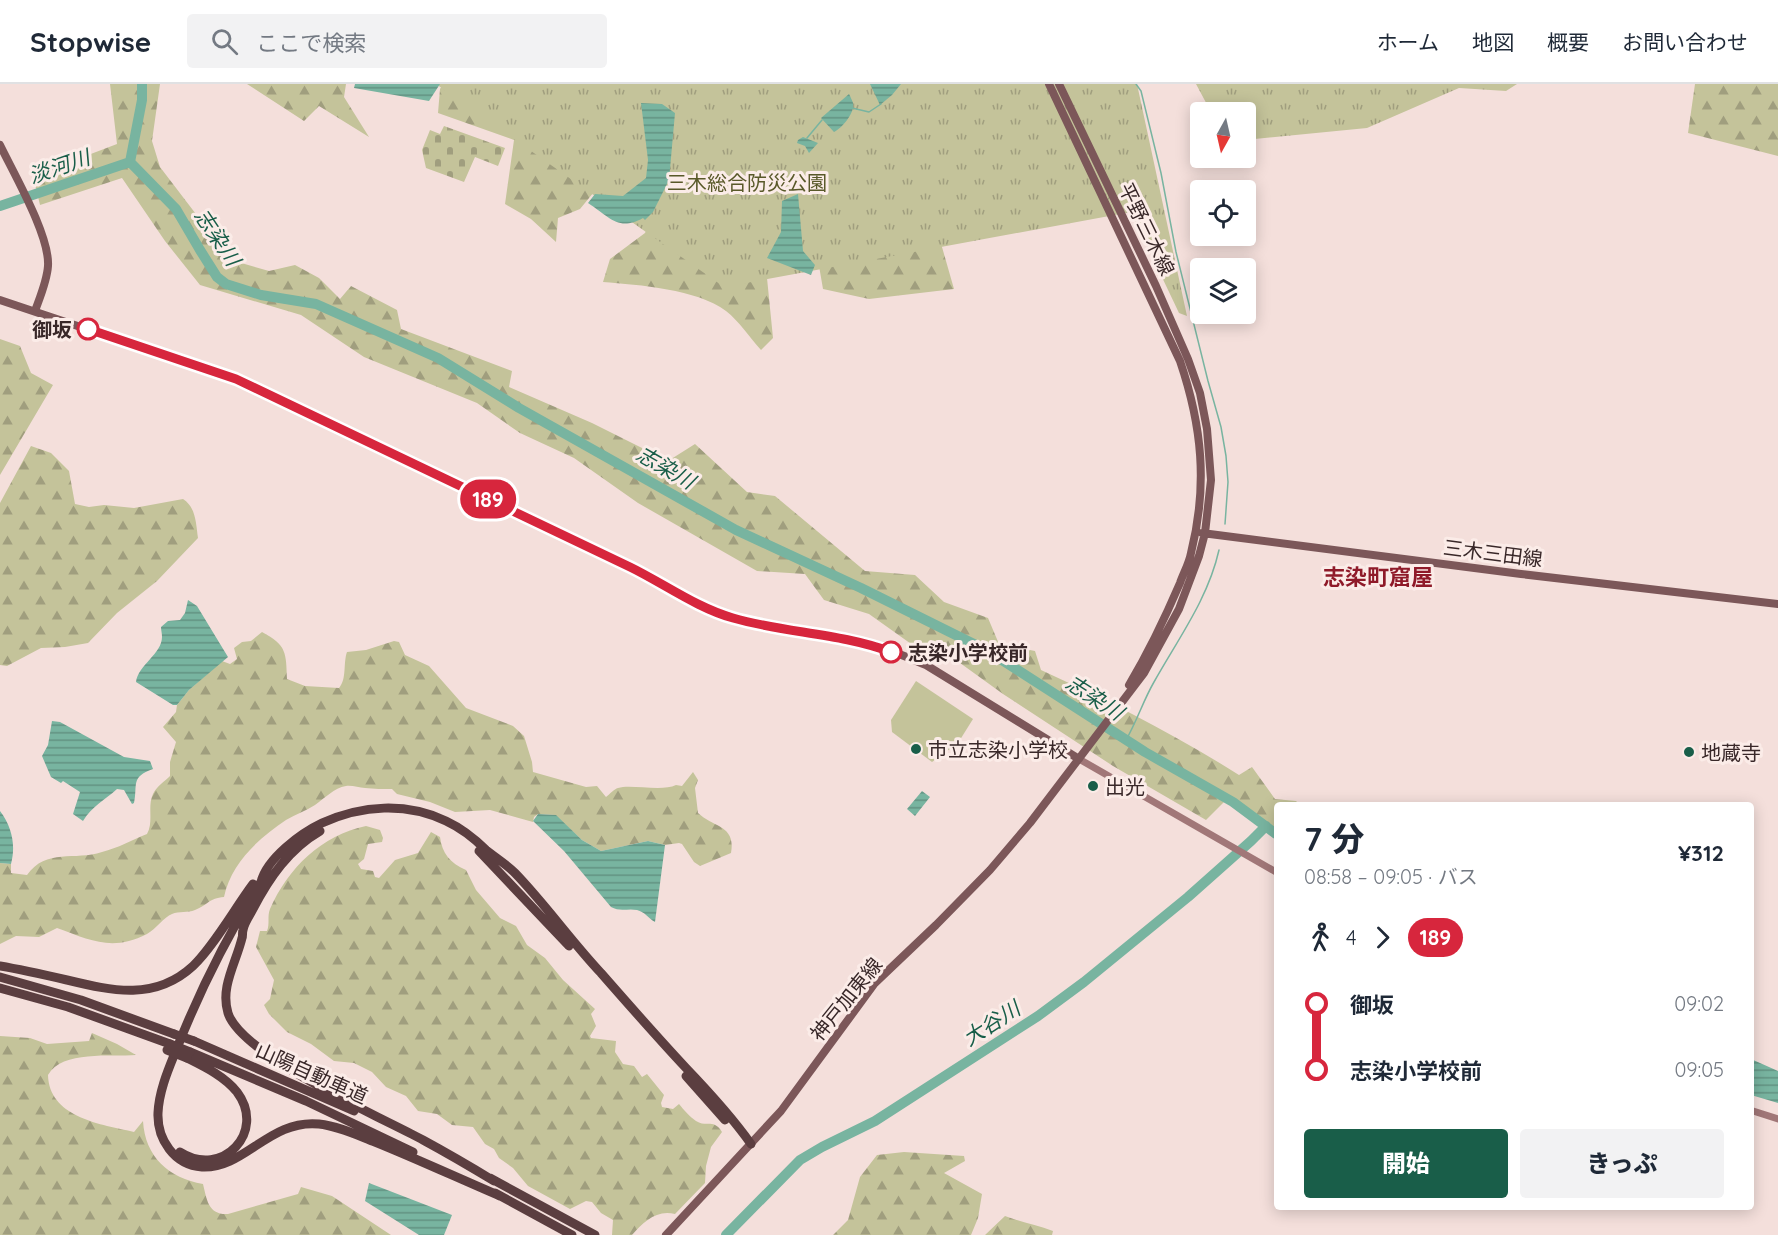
<!DOCTYPE html>
<html lang="ja">
<meta charset="utf-8">
<style>
body{margin:0;font-family:Quicksand,"Noto Sans JP",sans-serif;background:#f2f2f3;color:#1f2937;height:100vh;display:flex;flex-direction:column;font-size:22px;white-space:nowrap}
*{box-sizing:border-box;margin:0}
p{font-size:20px;color:#747a83}
.icon{flex:none;width:33px;height:33px;fill:none;stroke:currentColor;stroke-width:2;stroke-linecap:round;stroke-linejoin:round}
.map{position:relative;flex:1;overflow:hidden}
.details{position:absolute;left:1274px;top:718px;width:480px;height:408px;display:flex;flex-direction:column;background:#fff;border-radius:6px;box-shadow:0 3px 15px #0003}
.details>*{flex:none}
.badge{padding:0 12px;border-radius:20px;font-size:21px;line-height:39px}
.needle{width:39px;rotate:188deg}
.fabs{position:absolute;left:1190px;top:18px;display:grid;gap:12px}
.fabs a{display:grid;place-items:center;width:66px;height:66px;border-radius:6px;background:#fff;box-shadow:0 3px 15px #0003;font-size:30px}
.map>.badge{position:absolute;translate:-50% -50%;box-shadow:0 0 0 3px #fff}
.legs{display:flex;align-items:center;gap:9px;height:66px;padding:0 30px;font-size:20px}
.legs p{margin-inline-start:auto}
.head{display:flex;align-items:center;justify-content:space-between;height:102px;padding:0 30px}
h1{font-size:33px;font-weight:800;line-height:45px}
.action{display:flex;gap:12px;margin-top:auto;padding:12px 30px}
.action a{flex:1;height:69px;border-radius:6px;background:#195e49;color:#fff;font-size:24px;font-weight:800;line-height:69px;text-align:center}
.action a+a{background:#f2f2f3;color:#1f2937}
ul{padding:0 30px;list-style:none}
li{display:flex;align-items:center;gap:21px;height:66px;font-size:22px}
li i{display:grid;place-items:center;width:9px;height:100%;margin:0 8px;background:currentColor}
li i::after{content:'';width:15px;height:15px;margin:-8px;border:4px solid;border-radius:50%;background:#fff}
li p{margin-inline-start:auto}
li:first-child i{background:linear-gradient(#0000 50%,currentColor 0)}
li:last-child i{background:linear-gradient(currentColor 50%,#0000 0)}
header{display:flex;align-items:center;gap:36px;box-sizing:border-box;height:84px;padding:0 30px;background:#fff;border-bottom:2px solid #e0e1e3}
header strong{font-size:28px}
nav{display:flex;gap:33px;margin-inline-start:auto;font-size:21px}
.search{width:420px;height:54px;background:#f2f2f3;display:flex;align-items:center;gap:15px;box-sizing:border-box;padding:0 21px;border-radius:6px;color:#747a83;font-size:22px}
.map>svg:first-child{display:block}
.forest{fill:url(#forest-firs)}
.cemetery{fill:url(#cemetery-stones)}
.park{fill:url(#park-tufts)}
.pitch{fill:#c4c39a}
.water{fill:url(#water-rules)}
.lines{fill:none;stroke-linecap:round;stroke-linejoin:round}
.stream{stroke:#78b4a0;stroke-width:1.5}
.river{stroke:#78b4a0;stroke-width:10}
.secondary{stroke:#a17778;stroke-width:7}
.primary{stroke:#7c5759;stroke-width:8}
.highway{stroke:#5b3e40;stroke-width:9}
.highway-bridge{stroke:#5b3e40;stroke-width:9}
.line-1-casing{stroke:#fff;stroke-width:14}
.line-1{stroke:#d7263d;stroke-width:9}
.stop-1-dot{fill:#fff;stroke:#d7263d;stroke-width:3}
.poi-dot{fill:#195e49;stroke:#fbece8;stroke-width:2}
.labels{text-anchor:middle;dominant-baseline:central;stroke-width:6;stroke-linejoin:round;paint-order:stroke}
.park-label{font-size:20px;fill:#595929;stroke:#fbece8}
.street-label{font-size:20px;fill:#392829;stroke:#fbece8}
.stop-label{font-size:20px;font-weight:bold;fill:#392829;stroke:#fbece8;text-anchor:end}
.poi-label{font-size:20px;fill:#392829;stroke:#fbece8;text-anchor:start}
.water-label{font-size:21px;font-style:italic;fill:#195e49;stroke:#fbece8}
.quarter-label{font-size:22px;font-weight:bold;fill:#8f1a29;stroke:#fbece8}
</style>
<header>
<strong>Stopwise</strong>
<div class="search"><svg class="icon" aria-label="search" viewBox="0 0 24 24"><circle cx="10" cy="10" r="6"/><path d="M15 15l6 6"/></svg>ここで検索</div>
<nav><a>ホーム</a><a>地図</a><a>概要</a><a>お問い合わせ</a></nav>
</header>
<div class="map">
<svg width="1778" height="1151" viewBox="0 0 1778 1151">
<defs>
<pattern id="forest-firs" width="22" height="20" patternUnits="userSpaceOnUse" patternTransform="scale(1.5)"><rect width="22" height="20" fill="#c4c39a"/><path d="M5 1l3.5 6h-7zM16 11l3.5 6h-7z" fill="#a09e7e"/></pattern>
<pattern id="cemetery-stones" width="16" height="16" patternUnits="userSpaceOnUse" patternTransform="scale(1.5)"><rect width="16" height="16" fill="#c4c39a"/><path d="M2 7V4a2 2 0 0 1 4 0v3zM10 15v-3a2 2 0 0 1 4 0v3z" fill="#a09e7e"/></pattern>
<pattern id="park-tufts" width="24" height="20" patternUnits="userSpaceOnUse" patternTransform="scale(1.5)"><rect width="24" height="20" fill="#c4c39a"/><path d="M3 7l-1-3M5 7V3M7 7l1-3M15 17l-1-3M17 17v-4M19 17l1-3" fill="none" stroke="#a09e7e"/></pattern>
<pattern id="water-rules" width="6" height="5" patternUnits="userSpaceOnUse" patternTransform="scale(1.5)"><rect width="6" height="5" fill="#78b4a0"/><path d="M0 2.5h6" fill="none" stroke="#639282"/></pattern>
</defs>
<rect width="100%" height="100%" fill="#f4dfdb"/>
<path class="forest" d="M110,0h50l-8,57 8,26 71,93 38,11 26,-6 24,13 21,21 11,-13 46,24 4,19 111,42 -3,16 83,36 76,38 27,-17 52,48 28,4 90,75 50,4 29,27 44,16 11,26 36,7 6,19c68,31 135,65 198,105l13,-8 23,32 21,2 4,4 -24,1v22l-47,-31 -23,23 -93,-54 -110,-72 -54,-39 -35,-9 -45,-32 -45,-14 -19,-26 -48,-3 -119,-68 -64,-45 -54,-25 -43,-30 -113,-46 -63,-42 -101,-30 -35,-44 -43,-63 -82,27 -7,-29 84,-32z
M247,0h99l-2,13 25,40 -50,-31 -15,15z
M443,0h149l342,135 20,70 -85,10 -46,-10 -5,-29 -53,-2 8,80 -12,12c-11,-12 -22,-29 -35,-39 -29,-22 -87,-26 -123,-29l7,-23 35,-26 13,-28 -64,-13 -14,17 -22,9 -2,24 -25,-23 -26,-15 9,-64 -76,-27 2,-24z
M1695,0h83v72l-90,-23z
M0,255l20,7 11,27 22,12 -53,90z
M31,362l20,7 18,18 6,33 14,3 15,-2 30,3 49,-9c13,8 13,25 15,39l-41,43 -40,32 -29,30 -23,4 -24,1 -34,18 -7,-1v-162z
M262,548c25,13 24,21 25,47l18,7 34,2c8,-9 4,-25 8,-36l19,-2 28,-9 5,1 6,13 24,11 37,42 47,18 11,10 8,26 1,10 53,15 11,-1 9,11c4,-3 8,-8 12,-9 13,-4 44,4 58,-3l6,1 11,-14 5,8 -3,8 3,25c16,15 38,12 33,40l-31,13 -6,-4 -12,-18 -3,-1 -14,2 -17,-4 -47,10 -19,-11 -27,-25 -17,-1 -4,3 -1,5 -43,-12 -35,2 -25,-10 -33,-8 -5,-5c-9,0 -18,0 -27,-1 -6,0 -13,-3 -19,-2 -12,2 -21,12 -31,19 -9,6 -19,9 -29,15 -27,18 -55,43 -62,77 -15,1 -16,8 -29,13 -7,3 -16,1 -23,4 -8,3 -16,15 -25,20 -35,18 -57,6 -90,-6l-18,9 -23,-1 -16,8v-81l11,1v9l16,2c19,-27 48,-14 75,-23 16,-4 30,-12 45,-18 7,-13 0,-27 6,-40 3,-7 12,-13 17,-18v-14l6,-20 -13,-15 13,-15 1,-7 12,-15 33,-29 8,3 7,-5 -3,-11 8,-6 9,-1z
M366,742l14,4 3,8 -1,4 -14,2 -4,15 -6,5 3,5 12,2 2,6 4,1 16,-18 23,-7 13,-21 9,5c2,16 10,26 26,33l10,20 24,28 16,8 11,19 18,13 18,22 32,29 -4,5 5,12 -6,10 1,2 25,3 -1,11 8,12 11,2 8,11 5,-3 17,21 -3,8 1,4 11,2 6,-5c5,6 11,13 17,17 11,7 17,-3 26,11l-11,15 -5,19 -1,17 -30,31c-18,-5 -32,8 -43,21h-20l1,-15 -12,-7 -9,-11 -6,-1 -16,8 -42,-23 -15,-18 -14,-10 -5,-9 -9,-5 -12,-17 -21,-2 -15,-11 -19,-3 -12,-15 -20,-9 -14,-15 -18,-9 -20,-2 -23,-17 -24,-12 -18,-18 -5,-9 6,-6 4,-19 -18,-33 4,-16h7c3,-7 0,-15 3,-22 18,-41 52,-74 96,-83z
M92,949l25,11 19,11c-25,2 -74,-5 -88,20 1,41 50,49 82,56l4,1 9,-11c2,36 26,57 60,63 4,16 5,31 25,30l70,-20 3,-7 31,9 59,39h-391v-199l30,2 17,6 42,-3z
M904,1068l60,4 1,5 -21,12 38,21 -4,24 -7,17h-138l15,-15 12,-43 17,-22z
M1005,1132c15,6 32,9 48,15l-1,4h-67z"/>
<path class="cemetery" d="M444,42l61,22 -7,18 -23,-9 -11,25 -38,-14 -4,-18 8,-20 10,4z"/>
<path class="park" d="M436,0h701l50,232 -8,-3 -48,-101 -407,75z
M1196,0h321l-11,7 -47,-3 -92,40 -122,12v-28h-34z"/>
<path class="pitch" d="M916,597l57,38 -15,24 -26,19 -40,-30 -1,-12z"/>
<path class="water" d="M355,0h85l-11,17 -75,-13z
M870,0h31l-9,11 -12,10z
M849,10c0,0 4,8 4,9 2,10 -11,25 -19,29l-13,-14z
M641,19l21,1 13,9 -6,67 -16,32 -8,8 -2,-2c-25,14 -33,-1 -55,-15l7,-9 28,2 23,-18 2,-18z
M803,53l15,6 -9,10 -4,-7 -8,-3 1,-3z
M798,110l5,57 12,14 -4,10 -44,-17 14,-26 1,-31z
M188,516l9,6 31,51 -39,33 -12,15h-4l-37,-23c2,-17 26,-28 26,-45 0,-4 -1,-7 -1,-10l7,-6 12,-1 5,-7z
M52,637l8,1 64,35 26,4 3,8c-23,8 -15,16 -19,34l-2,1 -8,-14 -7,-1c-12,11 -25,17 -34,32l-10,-7 7,-22 -17,-11 -2,2 -10,-6 -9,-21 6,-11z
M922,707l8,6 -15,19 -8,-7z
M0,727c12,16 16,34 11,53l-11,-1z
M538,730l18,1 26,25 19,11 47,-10 17,4 -10,77c-7,-4 -10,-10 -18,-12 -9,-2 -17,2 -26,-3l-47,-56 -31,-30z
M1751,975l27,12v32l-27,-8z
M369,1099l83,32 -8,20h-25l-54,-34z"/>
<g class="lines">
<path class="stream" d="M1136,0l5,7 20,82 15,79 32,129 13,46 5,29 2,26 -3,42
M852,24l17,4 12,-8
M807,54l15,-18
M1126,656c11,-19 17,-39 28,-58 24,-43 54,-83 65,-132"/>
<path class="river" d="M130,78l46,47 24,41 17,27 9,7 35,11 55,9 122,54 81,50 217,122 125,58 127,63 157,101 88,50 43,32
M130,78l12,-62v-16
M0,122l130,-44
M726,1151l74,-75 22,-13 53,-26 163,-105 46,-34 104,-85 63,-56 15,-15"/>
<path class="secondary" d="M1079,675l197,113
M1750,1026l28,9"/>
<path class="primary" d="M1049,0l131,277c22,65 28,124 11,192 -2,11 -8,21 -11,30 -15,35 -32,70 -51,102
M0,61c14,29 50,91 48,121 -1,15 -8,31 -13,45
M0,216l236,79 394,188c33,16 64,37 99,50 40,15 85,15 127,23 24,5 48,16 70,25l153,94
M1202,449l319,41 257,30
M666,1151l115,-124 94,-128 61,-58 54,-55 40,-47 114,-150 35,-64 20,-53 6,-23 6,-53 -4,-51 -7,-36 -12,-34 -32,-73 -97,-202"/>
<path class="highway" d="M320,747c-31,18 -51,47 -67,78 -3,6 -9,14 -10,21 -1,3 0,6 -1,8 -6,25 -22,49 -14,75 13,42 154,105 195,127 24,13 48,27 71,41
M479,767l90,95
M0,882c23,4 45,9 67,14 46,11 88,21 126,-14 21,-20 42,-58 60,-82
M0,893l81,23 93,34
M0,904l68,19 102,37
M194,957l160,70
M190,968l116,49 107,51
M686,992l39,44
M180,1068c42,27 87,-20 57,-60 -13,-16 -32,-25 -50,-34
M490,1094l105,57
M495,1109l77,42
M500,1112c-42,-18 -83,-37 -125,-54 -18,-7 -37,-16 -56,-18 -50,-5 -74,45 -117,43 -28,-2 -45,-28 -44,-54 1,-23 11,-45 19,-65 23,-58 51,-114 84,-166 6,-24 40,-49 61,-59 40,-18 84,-21 124,-2 15,7 28,17 40,29 10,8 20,14 29,23 30,31 56,68 86,100 28,32 56,64 85,95 23,24 46,49 65,76"/>
<path class="highway-bridge" d="M174,950l20,7
M170,960l20,8
M167,966l20,8"/>
</g>
<g class="lines">
<defs>
<path id="line-1" d="M88,245l148,50 394,188c33,16 67,41 103,51 52,15 107,15 158,34"/>
</defs>
<use href="#line-1" class="line-1-casing"/>
<use href="#line-1" class="line-1"/>
</g>
<g class="stop-1-dot">
<circle cx="88" cy="245" r="10"/>
<circle cx="891" cy="568" r="10"/>
</g>
<g class="poi-dot">
<circle cx="916" cy="665" r="6"/>
<circle cx="1689" cy="668" r="6"/>
<circle cx="1093" cy="702" r="6"/>
</g>
<g class="labels">
<g class="park-label">
<text x="747" y="98">三木総合防災公園</text>
</g>
<g class="street-label">
<text transform="translate(1147 145) rotate(64)">平野三木線</text>
<text transform="translate(1493 469) rotate(7)">三木三田線</text>
<text transform="translate(846 915) rotate(-51)">神戸加東線</text>
<text transform="translate(312 989) rotate(24)">山陽自動車道</text>
</g>
<g class="stop-label">
<text x="72" y="245">御坂</text>
<text x="908" y="568" text-anchor="start">志染小学校前</text>
</g>
<g class="poi-label">
<text x="928" y="665">市立志染小学校</text>
<text x="1701" y="668">地蔵寺</text>
<text x="1105" y="702">出光</text>
</g>
<g class="water-label">
<text transform="translate(59 82) rotate(-19)">淡河川</text>
<text transform="translate(218 153) rotate(56)">志染川</text>
<text transform="translate(666 383) rotate(30)">志染川</text>
<text transform="translate(1095 613) rotate(33)">志染川</text>
<text transform="translate(991 939) rotate(-33)">大谷川</text>
</g>
<g class="quarter-label">
<text x="1378" y="493">志染町窟屋</text>
</g>
</g>
</svg>
<div class="fabs">
<a><svg class="needle" viewBox="-14 -14 28 28"><path d="M0-13l5 13h-10z" fill="#e53935"/><path d="M0 13l5-13h-10z" fill="#747a83"/></svg></a>
<a><svg class="icon" aria-label="locate" viewBox="0 0 24 24"><circle cx="12" cy="12" r="6"/><path d="M12 2v4M12 18v4M2 12h4M18 12h4"/></svg></a>
<a><svg class="icon" aria-label="layers" viewBox="0 0 24 24"><path d="M12 4l9 5-9 5-9-5zM3 14l9 5 9-5"/></svg></a>
</div>
<b class="badge" style="left:488px;top:415px;background:#d7263d;color:#fff">189</b>
<section class="details">
<div class="head"><div><h1>7 分</h1><p>08:58 – 09:05 · バス</p></div><b>¥312</b></div>
<div class="legs"><svg class="icon" aria-label="walk" viewBox="0 0 24 24"><circle cx="13" cy="4" r="2"/><path d="M13 8l-2 6 4 7M11 14l-3 7M7 12l3-4h3l4 4"/></svg>4<svg class="icon" aria-label="forward" viewBox="0 0 24 24"><path d="M9 5l7 7-7 7"/></svg><b class="badge" style="background:#d7263d;color:#fff">189</b></div>
<ul>
<li><i style="color:#d7263d"></i><b>御坂</b><p>09:02</p></li>
<li><i style="color:#d7263d"></i><b>志染小学校前</b><p>09:05</p></li>
</ul>
<div class="action"><a>開始</a><a>きっぷ</a></div>
</section>
</div>
